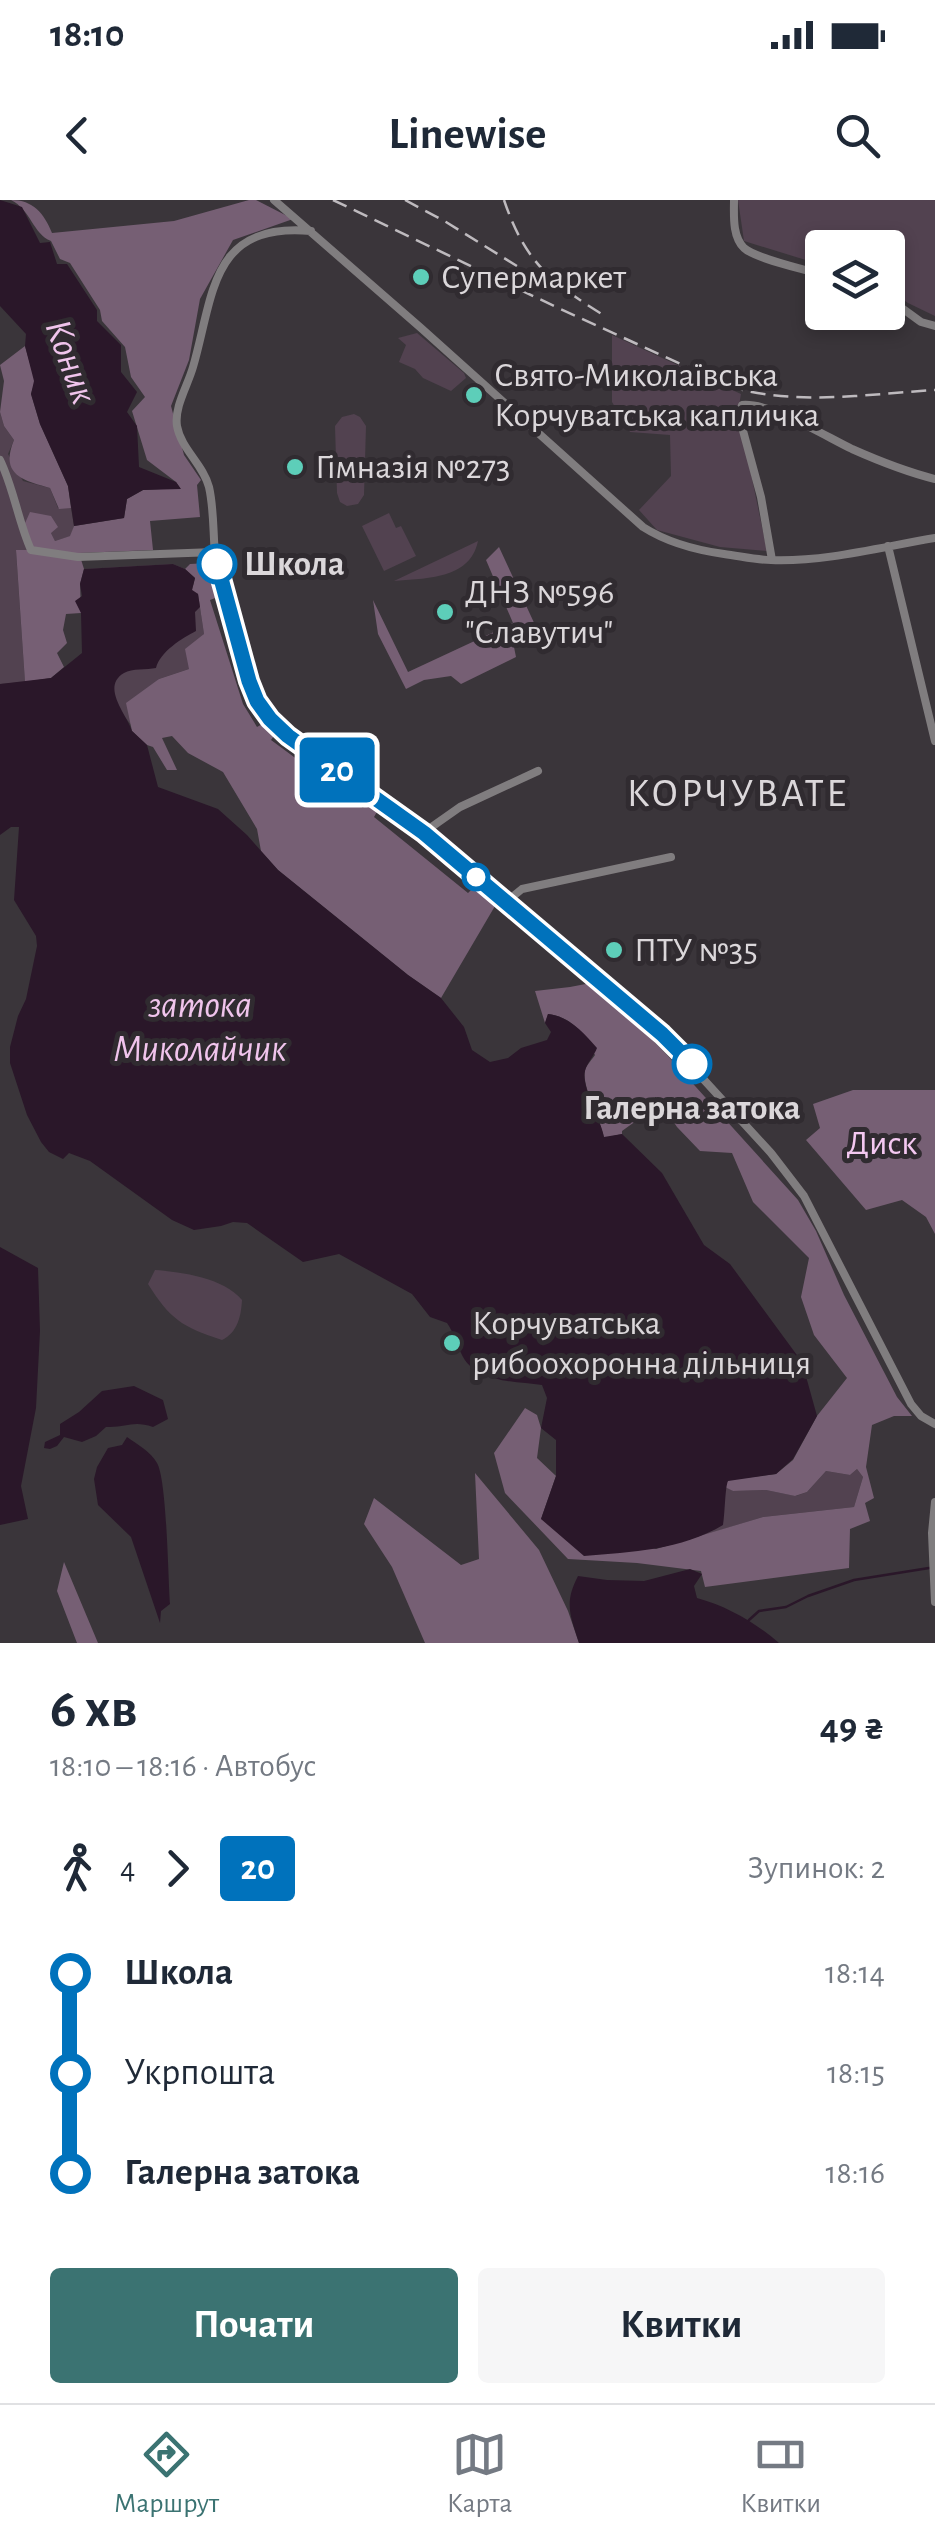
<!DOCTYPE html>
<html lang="uk">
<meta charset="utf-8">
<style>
body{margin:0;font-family:"Alegreya Sans",sans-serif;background:#f6f6f7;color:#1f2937;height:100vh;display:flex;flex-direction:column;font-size:38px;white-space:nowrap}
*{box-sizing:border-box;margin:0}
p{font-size:32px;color:#747a83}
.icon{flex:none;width:55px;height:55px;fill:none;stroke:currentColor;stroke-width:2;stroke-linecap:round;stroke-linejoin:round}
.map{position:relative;height:1443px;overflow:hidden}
.drawer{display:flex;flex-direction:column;background:#fff;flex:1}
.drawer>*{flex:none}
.badge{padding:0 20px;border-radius:8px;font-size:35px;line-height:65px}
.fabs{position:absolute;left:805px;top:30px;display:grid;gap:20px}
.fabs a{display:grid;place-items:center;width:100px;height:100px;border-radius:10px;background:#fff;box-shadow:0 5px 15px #0003;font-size:50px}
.map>.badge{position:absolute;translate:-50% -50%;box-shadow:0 0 0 5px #fff}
.legs{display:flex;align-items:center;gap:15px;height:110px;padding:0 50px;font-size:32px}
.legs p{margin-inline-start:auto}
.headline{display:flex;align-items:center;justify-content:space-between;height:170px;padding:0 50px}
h1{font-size:55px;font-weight:700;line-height:75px}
.action{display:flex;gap:20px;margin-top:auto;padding:20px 50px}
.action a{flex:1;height:115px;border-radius:10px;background:#3b7372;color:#fff;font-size:40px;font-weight:700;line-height:115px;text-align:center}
.action a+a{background:#f6f6f7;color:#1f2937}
ul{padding:0 50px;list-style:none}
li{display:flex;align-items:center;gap:35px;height:100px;font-size:38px}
li i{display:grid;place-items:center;width:15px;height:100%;margin:0 12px;background:currentColor}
li i::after{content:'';width:25px;height:25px;margin:-12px;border:8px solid;border-radius:50%;background:#fff}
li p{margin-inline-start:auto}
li:first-child i{background:linear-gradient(#0000 50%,currentColor 0)}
li:last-child i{background:linear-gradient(currentColor 50%,#0000 0)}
.status{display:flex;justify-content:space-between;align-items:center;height:70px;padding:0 50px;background:#fff;direction:ltr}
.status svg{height:28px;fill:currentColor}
header{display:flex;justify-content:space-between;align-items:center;height:130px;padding:0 50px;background:#fff;font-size:45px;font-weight:700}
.dock{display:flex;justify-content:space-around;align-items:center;height:140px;border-top:2px solid #e0e1e3;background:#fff;font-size:28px;color:#747a83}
.dock a{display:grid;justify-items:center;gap:5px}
.dock .active{color:#3b7372}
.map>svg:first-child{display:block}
.green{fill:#524250}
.forest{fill:#765f74}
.water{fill:#2a1729}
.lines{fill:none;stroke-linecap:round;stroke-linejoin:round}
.stream{stroke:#2a1729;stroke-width:2.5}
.minor{stroke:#807d7f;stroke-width:8}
.rail{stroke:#bebabe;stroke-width:2.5;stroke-dasharray:15 8;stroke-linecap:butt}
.line-1-casing{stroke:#fff;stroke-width:22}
.line-1{stroke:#0072bc;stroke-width:15}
.poi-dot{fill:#5dceb9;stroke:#302b30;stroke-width:4}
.stop-1-dot{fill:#fff;stroke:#0072bc;stroke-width:5}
.labels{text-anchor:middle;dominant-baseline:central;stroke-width:10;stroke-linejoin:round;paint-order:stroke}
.poi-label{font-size:35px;fill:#dbd7da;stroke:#302b30;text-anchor:start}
.stop-label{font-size:35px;font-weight:bold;fill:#dbd7da;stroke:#302b30;text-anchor:start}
.park-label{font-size:35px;fill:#f4c8f1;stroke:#302b30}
.water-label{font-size:38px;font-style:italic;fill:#f0c4ec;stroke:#302b30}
.quarter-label{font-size:40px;letter-spacing:2.5px;fill:#dbd7da;stroke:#302b30}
</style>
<div class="status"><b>18:10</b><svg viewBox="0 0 49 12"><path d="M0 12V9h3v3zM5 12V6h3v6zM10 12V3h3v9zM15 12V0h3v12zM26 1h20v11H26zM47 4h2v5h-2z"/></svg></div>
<header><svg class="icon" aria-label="back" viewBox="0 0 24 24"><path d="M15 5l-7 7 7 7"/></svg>Linewise<svg class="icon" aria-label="search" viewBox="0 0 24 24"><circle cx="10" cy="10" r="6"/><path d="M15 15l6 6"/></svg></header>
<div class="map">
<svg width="935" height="1443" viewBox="0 0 935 1443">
<rect width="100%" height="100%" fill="#3a353a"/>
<path class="green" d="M738,0h197v116l-27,-13 -20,-14v-41h-66v17l-78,-24z
M417,133l47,40 2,5 -15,13 -28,-13 -8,-9 -16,-7 7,-17 -8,-7z
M612,135l129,59 -3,17 29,140 -47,-4 -63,-17 -18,-20 32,-34 -1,-41 -40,-3 -18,-30z
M0,212l4,14 10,14 -6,14 15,27 27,7 8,20h13l3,18 -3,10 -16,5 -4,-8 -22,-13 -7,10 9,20 -15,1 9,131 -25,2z
M354,214l6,3 6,9 -2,69 -6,9 -11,2 -7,-4 -3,-9 -2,-67 7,-9z
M389,313l7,15 5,-2 15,30 -32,15 -22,-45z
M478,341c-8,39 -53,37 -84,40z
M173,364l12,5 13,25 6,40 -15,35 -30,10 -27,47 -34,-42 -14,-115z
M155,1070c27,2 69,8 87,30 -1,16 -4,32 -20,40 -40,-13 -52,-21 -74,-56z
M857,1269l6,8 -9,30 -91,10 -85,26 23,-72 32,20 33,-1 30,6 11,-4 19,-21 24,4z"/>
<path class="forest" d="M11,0c22,0 33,13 41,33l122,-12 75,-21h7l37,19 -60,21 -33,59 -11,61 -18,46 13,49 17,25 -4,5 3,32 -50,4 3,29 -74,3 5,16 -4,15 1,29 -15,1 -3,16 4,13 -10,10 7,14 -13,11 -26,4 -9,-132h14l-8,-20 8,-18 21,4 7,11 -7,6 4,8 15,-5 4,-10 50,-8 3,-19 16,-9 37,-2 -4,-6 -29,-22 -15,-49 13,-14 -14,-20 -6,-30 -23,-26 -2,-11 -30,-47 -10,-4 -9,-18c-18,-7 -20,-31 -40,-41z
M25,146l10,35 -4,13 9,30 28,62 3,22 -12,1 -9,-21c-29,-8 -50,-14 -36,-48l-10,-14 -4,-14 4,-31 -4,-16z
M499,347l37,80 -4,11 -18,9 2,10 -55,27 -10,-8 -27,4 -18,9 -28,-55 -5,-34 35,72 105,-49 -27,-63z
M209,363l9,34 -8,3 33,104 14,23 7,-4 12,10 -5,7 92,68 5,-7 10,9 -4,7 94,76 6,-6 21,19 -54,92 -33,-23 -130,-105 -17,-19 -4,-22 -34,-57 -35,-19 -16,-17 -10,2 15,32h-10l-14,-23 -6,-2 -15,-14 -6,-28 33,-24 30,-10 -4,-20 19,-15 -6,-40 -6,-4 3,-12 -10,-9 5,-5z
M596,782l71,73 131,145 18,31 28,64 53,102 15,19h-18l-22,9 -6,42 8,31 -9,5 5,18 -20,8 -1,39 -144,19 -4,-16 -64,-8 -69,-4 -63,-66 -11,-40 31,-45 12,7 4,13 -4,30 19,18 -15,43 115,30 107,-32 91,-10 9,-30 -6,-8 -7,6 -24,-4 -19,21 -12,4 -29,-6 -33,1 -8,-4 3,-7 48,-6 17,-14 24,-44 30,-38 -33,-43 -13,-38 8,-39 -56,-56 -21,-49 -32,-2 -23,-24 -16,-24 -39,28v3l-18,4c-3,-18 -23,-53 -19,-68 2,-6 7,-10 10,-15 -10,-20 -22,-38 -47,-41l-3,9 -10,-32 35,-4z
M853,890h82v144l-9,-17 -24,-17 -36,10 -60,-70 14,-12 -7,-24z
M475,1273l64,77 29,61 11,32h-154l-33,-76 -28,-43 10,-26 87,67 18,-6z
M64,1362l34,81h-21l-20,-52z"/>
<path class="water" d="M0,0l22,7 18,36 10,-1 7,22h10l30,46v11l24,24v27l16,20 -10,20 10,14 2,41 37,15 5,7 -38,1 -16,9 -3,19 -50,8 -6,-40 -28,-62 -9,-30 3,-13 -9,-35 1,-12 -26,-28z
M173,364l12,5 10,9 -3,12 6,4 2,13 -5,5 1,19c-14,7 -36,21 -40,37 -9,2 -24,0 -32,5 -24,14 4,43 8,58l15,14 11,42 60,22 29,26 31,35 130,105 33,23 23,29 8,23 18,12 18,-4 13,-10 26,-8 4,-8 -6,-9 3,-9c21,2 36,19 49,34 -3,8 -10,15 -12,23 -4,16 16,48 19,66l18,-3 40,39 42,72 26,19 72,98 15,54 -24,43 -17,15 -48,7c-3,6 -3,33 -5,44 -42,25 -91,27 -139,31l-43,-37 15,-43v-36l-15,-12 6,-30 -5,-13c-28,-4 -68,-2 -81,-32 -5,-10 -7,-20 -14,-30l-17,-6 -18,-23 -73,-40 -36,8 -56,-39 -14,-1 -12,4 -27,4 -22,-10 -82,-59 -21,-8 -6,6 -14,-7 -8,-10 -14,-27 -17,-52v-16l8,-31 8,-17 11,-53 -1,-10 -22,-36 5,-73h-8l-11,8v-151l51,-6 31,-25 -1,-40 -6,-12 7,-5 -2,-12 4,-15z
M0,1047l38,21 2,63 -4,77 -15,78 7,33 -28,6z
M134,1186l29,14 5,19 -15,8c-21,-7 -26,1 -47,0l-10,9 -14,6 -18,-5 -7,9 -7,3 -6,-1 1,-6 15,-7v-11l19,-12 23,-21z
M127,1237c10,7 24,15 30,26 10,17 11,115 13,141l-9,7 -1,12 -29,-86 -33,-32 -4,-26 3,-12 11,-19 14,-3z
M690,1369l12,5 -8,12 3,12c30,8 59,25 82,45h-200c-9,-28 -15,-40 -1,-67l29,4 37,1z"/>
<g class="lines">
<path class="stream" d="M749,1420l10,-9 27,-4 22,-11 46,-16 75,-12"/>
<path class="minor" d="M274,0l147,128 222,199c25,16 52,23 81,27 16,2 32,6 47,6 55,2 110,-13 164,-22
M734,0c0,15 -2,36 10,48 12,11 61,21 78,27
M311,31c-101,-9 -97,64 -118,136 -5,18 -19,40 -16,59 4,23 26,38 32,61 5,22 4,45 6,68 1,15 8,30 11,44 9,33 15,73 32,103 8,13 19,23 30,34l135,97 239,201 109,119 33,43 107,208 10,12 14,8
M888,98l33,24 14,4
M0,260c14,29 18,61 31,90l47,7 137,-5
M888,346l47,195
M772,360l-11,-63 -22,-81 3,-11c28,-3 83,31 110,44 27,12 55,23 83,30
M423,633l37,-26 78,-36
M506,702l16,-13 149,-32
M935,1302l-3,31 3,69"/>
<path class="rail" d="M333,0l221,106 177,81c66,19 137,7 204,3
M405,0l41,22 100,62
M504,0c21,62 47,83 101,116"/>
</g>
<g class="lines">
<defs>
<path id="line-1" d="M217,364l32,117 8,20 13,18 18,17 136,97 238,201 30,30"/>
</defs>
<use href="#line-1" class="line-1-casing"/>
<use href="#line-1" class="line-1"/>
</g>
<g class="poi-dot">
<circle cx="421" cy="77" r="10"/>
<circle cx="474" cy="195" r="10"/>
<circle cx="295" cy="267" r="10"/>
<circle cx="445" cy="412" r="10"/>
<circle cx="614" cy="750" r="10"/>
<circle cx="452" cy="1143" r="10"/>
</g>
<g class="stop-1-dot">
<circle cx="217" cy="364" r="18"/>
<circle cx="476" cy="677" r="12"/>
<circle cx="692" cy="864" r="18"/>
</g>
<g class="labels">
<g class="poi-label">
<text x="441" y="77">Супермаркет</text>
<text x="494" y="175">Свято-Миколаївська<tspan x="494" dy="40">Корчуватська капличка</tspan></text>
<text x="315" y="267">Гімназія №273</text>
<text x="465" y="392">ДНЗ №596<tspan x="465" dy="40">"Славутич"</tspan></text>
<text x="634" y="750">ПТУ №35</text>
<text x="472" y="1123">Корчуватська<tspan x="472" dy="40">рибоохоронна дільниця</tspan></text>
</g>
<g class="stop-label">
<text x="244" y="364">Школа</text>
<text x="692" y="908" text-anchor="middle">Галерна затока</text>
</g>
<g class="park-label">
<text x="882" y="943">Диск</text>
</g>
<g class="water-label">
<text transform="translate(70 162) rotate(70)">Коник</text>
<text x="200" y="806">затока<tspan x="200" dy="44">Миколайчик</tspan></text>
</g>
<g class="quarter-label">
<text x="738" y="594">КОРЧУВАТЕ</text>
</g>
</g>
</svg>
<div class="fabs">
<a><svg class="icon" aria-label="layers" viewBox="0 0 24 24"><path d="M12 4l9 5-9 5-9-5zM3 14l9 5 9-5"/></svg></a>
</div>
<b class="badge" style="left:337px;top:570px;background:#0072bc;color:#fff">20</b>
</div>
<section class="drawer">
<div class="headline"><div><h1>6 хв</h1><p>18:10 – 18:16 · Автобус</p></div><b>49 ₴</b></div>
<div class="legs"><svg class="icon" aria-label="walk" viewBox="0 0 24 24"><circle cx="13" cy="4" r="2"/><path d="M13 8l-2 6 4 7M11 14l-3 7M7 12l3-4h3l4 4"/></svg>4<svg class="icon" aria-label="forward" viewBox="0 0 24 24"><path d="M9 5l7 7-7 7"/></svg><b class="badge" style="background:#0072bc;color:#fff">20</b><p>Зупинок: 2</p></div>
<ul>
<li><i style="color:#0072bc"></i><b>Школа</b><p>18:14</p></li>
<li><i style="color:#0072bc"></i><span>Укрпошта</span><p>18:15</p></li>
<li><i style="color:#0072bc"></i><b>Галерна затока</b><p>18:16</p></li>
</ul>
<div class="action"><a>Почати</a><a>Квитки</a></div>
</section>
<nav class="dock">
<a class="active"><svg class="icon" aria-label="directions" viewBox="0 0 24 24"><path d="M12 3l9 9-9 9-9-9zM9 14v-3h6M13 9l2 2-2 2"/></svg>Маршрут</a>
<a><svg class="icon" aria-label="map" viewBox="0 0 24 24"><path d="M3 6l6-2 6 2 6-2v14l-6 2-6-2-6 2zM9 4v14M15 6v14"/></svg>Карта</a>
<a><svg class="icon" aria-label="tickets" viewBox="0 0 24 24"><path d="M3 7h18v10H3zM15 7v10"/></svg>Квитки</a>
</nav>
